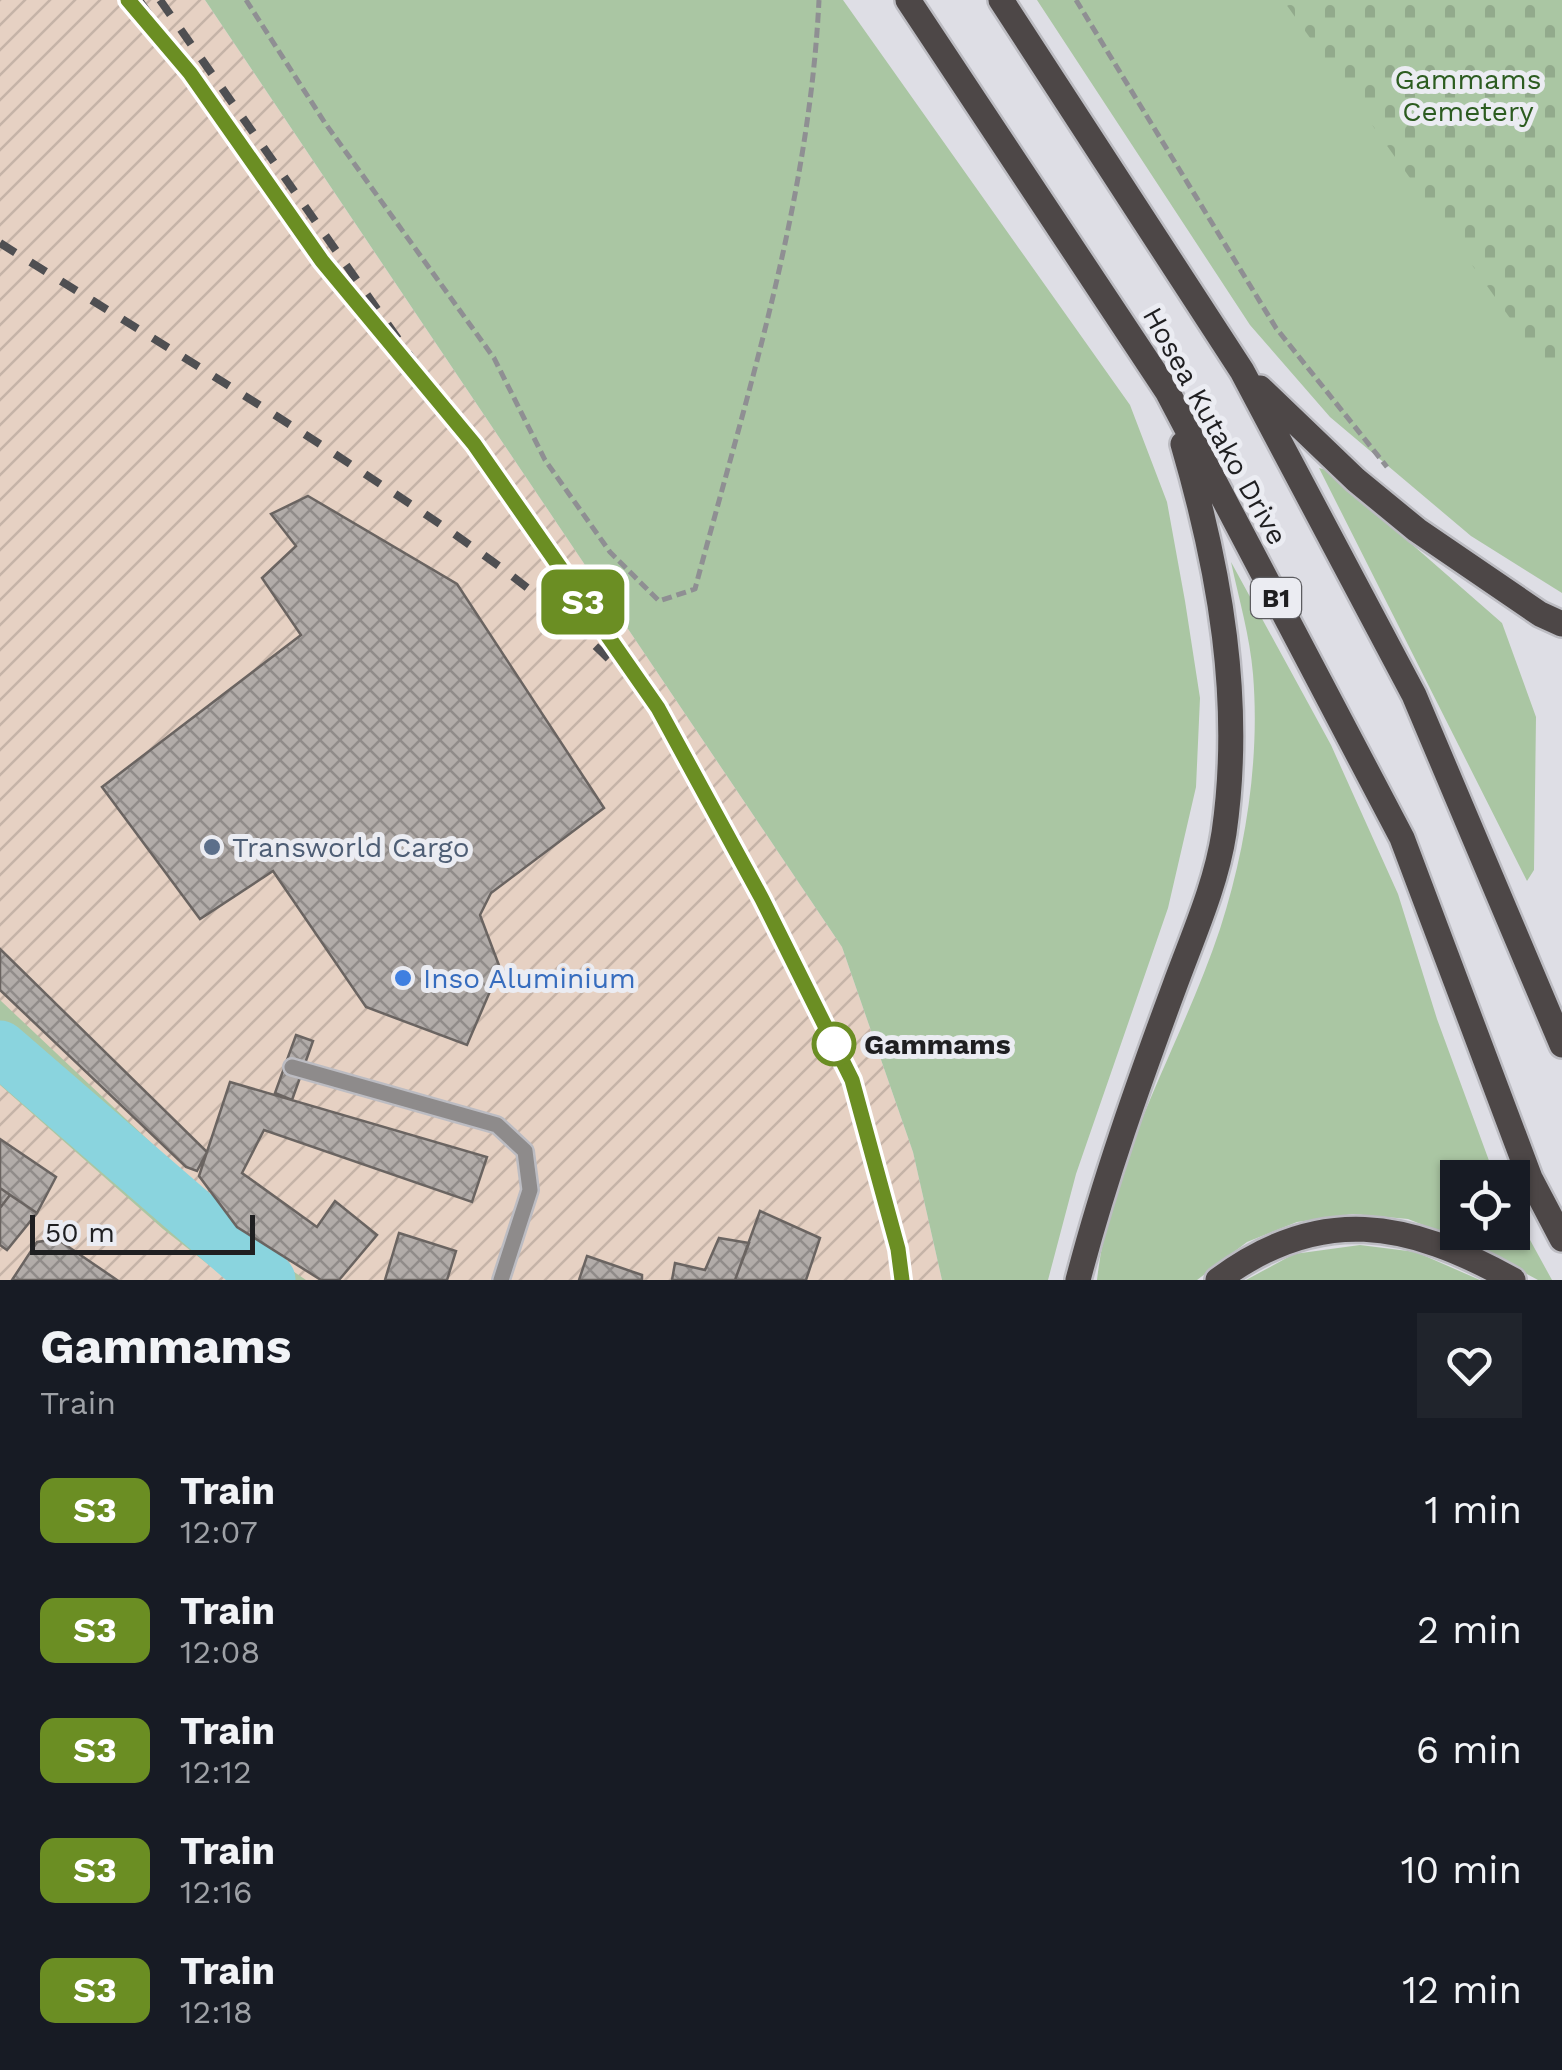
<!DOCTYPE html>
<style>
body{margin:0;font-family:"Work Sans",sans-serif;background:#20242c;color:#f1f3f6;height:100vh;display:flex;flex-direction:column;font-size:38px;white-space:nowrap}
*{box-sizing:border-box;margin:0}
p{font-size:32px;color:#9ea1a6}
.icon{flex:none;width:55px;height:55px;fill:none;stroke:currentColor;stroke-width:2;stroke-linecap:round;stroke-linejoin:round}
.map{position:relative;height:1280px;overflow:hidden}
.panel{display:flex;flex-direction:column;background:#171b24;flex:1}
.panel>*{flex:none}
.badge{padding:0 20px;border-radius:15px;font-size:35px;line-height:65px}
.buttons{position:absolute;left:1440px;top:1160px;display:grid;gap:20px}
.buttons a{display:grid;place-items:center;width:90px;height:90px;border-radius:0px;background:#171b24;box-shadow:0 2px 8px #0004;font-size:50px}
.scale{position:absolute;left:30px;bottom:25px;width:225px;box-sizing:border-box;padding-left:10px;border:5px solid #1f1f21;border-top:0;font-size:28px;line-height:35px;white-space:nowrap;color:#1f1f21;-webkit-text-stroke:8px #ebecf2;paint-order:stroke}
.map>.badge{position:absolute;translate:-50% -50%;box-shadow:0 0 0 5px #fff}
.round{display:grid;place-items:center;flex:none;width:105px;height:105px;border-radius:0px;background:#20242c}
.headline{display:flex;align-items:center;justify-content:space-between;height:170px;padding:0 40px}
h1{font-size:48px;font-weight:700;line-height:75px}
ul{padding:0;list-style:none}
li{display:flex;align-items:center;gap:30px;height:120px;padding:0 40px}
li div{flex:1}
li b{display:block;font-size:38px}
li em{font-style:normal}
li .badge{min-width:110px;font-weight:700;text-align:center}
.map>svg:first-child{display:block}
.industrial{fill:url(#industrial-furrows)}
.grass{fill:#aac6a3}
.cemetery{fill:url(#cemetery-stones)}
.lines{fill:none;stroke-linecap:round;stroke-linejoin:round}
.river{stroke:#8ad4de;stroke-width:55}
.building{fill:url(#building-cross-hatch);stroke:#6a6461;stroke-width:2.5}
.service-casing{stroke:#bcbcc2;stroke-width:20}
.primary-casing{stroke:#bcbcc2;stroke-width:30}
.path{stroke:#8f8f93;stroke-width:5;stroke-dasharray:10 5;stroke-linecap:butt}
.service{stroke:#8e8b8b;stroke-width:15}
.primary{stroke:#4d4747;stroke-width:25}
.rail{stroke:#4f4f52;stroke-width:8;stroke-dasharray:18 18;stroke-linecap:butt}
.line-casing{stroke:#fff;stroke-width:22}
.line{stroke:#6b8e23;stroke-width:15}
.service-dot{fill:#5c6f8a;stroke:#ebecf2;stroke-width:4}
.shop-dot{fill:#3f7fe0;stroke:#ebecf2;stroke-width:4}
.stop-dot{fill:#fff;stroke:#6b8e23;stroke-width:5}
.labels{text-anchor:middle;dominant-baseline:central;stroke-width:10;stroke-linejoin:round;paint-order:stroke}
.shield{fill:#ebecf2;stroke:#5c5c60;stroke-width:2.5}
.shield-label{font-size:25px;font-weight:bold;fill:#1f1f21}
.park-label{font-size:28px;fill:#2c5c20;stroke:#ebecf2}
.street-label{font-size:28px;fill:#1f1f21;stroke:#ebecf2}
.service-label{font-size:28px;fill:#4e5e75;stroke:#ebecf2;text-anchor:start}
.shop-label{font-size:28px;fill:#366cbe;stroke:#ebecf2;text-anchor:start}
.stop-label{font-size:28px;font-weight:bold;fill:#1f1f21;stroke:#ebecf2;text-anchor:start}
</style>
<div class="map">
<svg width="1562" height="1280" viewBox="0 0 1562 1280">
<defs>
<pattern id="industrial-furrows" width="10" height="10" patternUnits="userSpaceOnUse" patternTransform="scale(2.5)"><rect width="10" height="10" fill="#e6d1c3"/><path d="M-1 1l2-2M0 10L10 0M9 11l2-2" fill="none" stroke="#c5b3a7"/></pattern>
<pattern id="cemetery-stones" width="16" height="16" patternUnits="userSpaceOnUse" patternTransform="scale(2.5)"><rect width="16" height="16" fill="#aac6a3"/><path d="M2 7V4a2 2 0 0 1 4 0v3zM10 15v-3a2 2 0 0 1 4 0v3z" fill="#92aa8c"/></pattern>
<pattern id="building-cross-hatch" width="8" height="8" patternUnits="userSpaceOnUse" patternTransform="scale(2.5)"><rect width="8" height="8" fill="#b2aca9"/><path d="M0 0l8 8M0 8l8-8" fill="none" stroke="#908b89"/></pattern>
</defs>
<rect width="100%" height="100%" fill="#dedee5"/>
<path class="industrial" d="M0,0h205l637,947 71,205 29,128h-942z"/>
<path class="grass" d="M205,0h638l287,405 37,97 18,99 15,97 -4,89 -28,121 -92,266 -28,106h-106l-29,-128 -71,-205z
M1037,0h266l259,372v221l-91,-57 -141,-119 -80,-92z
M1319,468l8,2 175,153 34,94 -2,153 -7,11z
M1231,562l100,183 67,149 39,125 58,158 -37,1v54h54l1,-23 39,71h-14l-72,-38 -58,-23 -55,-5 -56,8 -50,20 -50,38h-100c14,-124 84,-234 123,-351 26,-80 40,-171 33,-255 -3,-37 -14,-75 -22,-112z
M0,1000l199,188 36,44 71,48h-78l-65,-51 -163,-144z
M1360,1245l56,7 64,28h-234l48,-26z"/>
<path class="cemetery" d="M1283,0h279v391z"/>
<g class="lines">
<path class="river" d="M0,1048l268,232"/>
</g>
<path class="building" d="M308,496l149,88 147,224 -113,85 -11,22 20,53 -33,77 -101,-38 -93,-136 -73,48 -98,-132 199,-152 -39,-57 34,-32 -25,-32z
M0,949l207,203 -10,19 -11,-4 -186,-177z
M296,1035l17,6 -21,59 -17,-7z
M230,1082l257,75 -15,45 -208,-72 -22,43 75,54 18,-26 42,34 -38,45h-18l-84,-53 -38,-51z
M0,1139l56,38 -19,36 -37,-25z
M0,1188l10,7 -10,13z
M10,1195l27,18 -30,37 -7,-5v-37z
M760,1211l60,27 -14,42h-71z
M399,1233l57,18 -9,29h-62z
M719,1238l30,5 -14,37h-63l3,-17 30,7z
M57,1239l60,41h-105l25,-38z
M587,1256l55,19v5h-63z"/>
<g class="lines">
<defs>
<path id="service" d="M292,1067l205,58 28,26 5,39 -29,90"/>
<path id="primary" d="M908,0l259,391 235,447 128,340 32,61
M1001,0l241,371 172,324 148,350
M1260,388l96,92 61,50 123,84 22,10
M1078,1280c26,-100 61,-198 97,-295 18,-49 41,-100 49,-152 19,-132 -4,-262 -41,-389
M1218,1280c102,-76 190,-59 295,0"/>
</defs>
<use href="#service" class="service-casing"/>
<use href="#primary" class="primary-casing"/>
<path class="path" d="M246,0l79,123 169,235 51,102 65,92 49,49 36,-12c52,-195 114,-386 124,-589
M1076,0l200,328 111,139"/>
<use href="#service" class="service"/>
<use href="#primary" class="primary"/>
<path class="rail" d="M139,0l183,261 46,56
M160,0l498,709 104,190 90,181 46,169 4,31
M0,243c123,77 247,152 368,233 88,58 173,115 248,190"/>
</g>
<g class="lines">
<defs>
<path id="line" d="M128,0l62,73 132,188 152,183 184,264 104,191 90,181 46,169 4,31"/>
</defs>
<use href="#line" class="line-casing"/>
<use href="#line" class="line"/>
</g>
<circle class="service-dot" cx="212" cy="847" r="10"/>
<circle class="shop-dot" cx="403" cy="978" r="10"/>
<circle class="stop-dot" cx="834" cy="1044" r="20"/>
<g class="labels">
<rect class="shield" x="1251" y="578" width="50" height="40" rx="8"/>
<g class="shield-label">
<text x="1276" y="598">B1</text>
</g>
<g class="park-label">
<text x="1468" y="79">Gammams<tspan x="1468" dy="32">Cemetery</tspan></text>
</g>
<g class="street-label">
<text transform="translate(1215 426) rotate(61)">Hosea Kutako Drive</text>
</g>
<g class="service-label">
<text x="232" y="847">Transworld Cargo</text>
</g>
<g class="shop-label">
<text x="423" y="978">Inso Aluminium</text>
</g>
<g class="stop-label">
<text x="864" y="1044">Gammams</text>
</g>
</g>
</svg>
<div class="buttons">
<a><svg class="icon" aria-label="locate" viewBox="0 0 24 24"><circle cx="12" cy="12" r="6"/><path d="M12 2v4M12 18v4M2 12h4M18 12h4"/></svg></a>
</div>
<div class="scale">50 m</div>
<b class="badge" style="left:583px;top:602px;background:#6b8e23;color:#fff">S3</b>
</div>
<section class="panel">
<div class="headline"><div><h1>Gammams</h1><p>Train</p></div><a class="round"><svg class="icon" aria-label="heart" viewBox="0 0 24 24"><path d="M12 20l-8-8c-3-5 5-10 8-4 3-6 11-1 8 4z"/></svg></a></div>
<ul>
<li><span class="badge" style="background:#6b8e23;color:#fff">S3</span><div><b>Train</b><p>12:07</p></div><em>1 min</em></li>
<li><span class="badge" style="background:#6b8e23;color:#fff">S3</span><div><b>Train</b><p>12:08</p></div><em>2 min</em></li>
<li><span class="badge" style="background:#6b8e23;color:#fff">S3</span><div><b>Train</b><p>12:12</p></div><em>6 min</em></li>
<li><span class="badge" style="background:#6b8e23;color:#fff">S3</span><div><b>Train</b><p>12:16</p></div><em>10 min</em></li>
<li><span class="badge" style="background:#6b8e23;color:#fff">S3</span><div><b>Train</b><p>12:18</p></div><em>12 min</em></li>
</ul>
</section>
